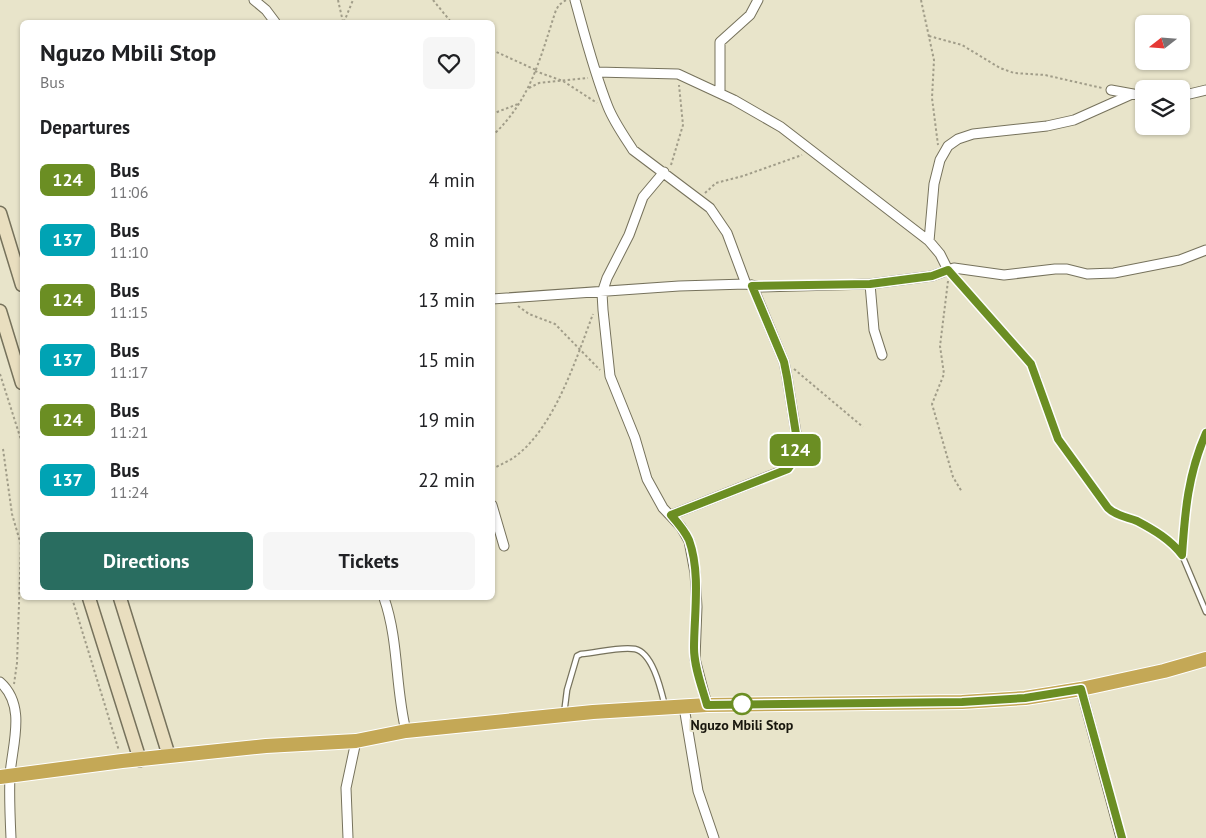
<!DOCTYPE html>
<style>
body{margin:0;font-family:"PT Sans",sans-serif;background:#f6f6f6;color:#202124;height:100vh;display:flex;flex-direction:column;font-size:19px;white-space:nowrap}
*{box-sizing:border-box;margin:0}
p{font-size:16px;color:#757577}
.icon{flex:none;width:28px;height:28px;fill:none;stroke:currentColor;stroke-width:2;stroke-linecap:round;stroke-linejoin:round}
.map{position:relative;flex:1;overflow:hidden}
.panel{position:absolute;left:20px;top:20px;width:475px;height:580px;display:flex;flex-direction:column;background:#fff;border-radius:8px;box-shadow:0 1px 4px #0004}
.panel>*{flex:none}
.badge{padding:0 10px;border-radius:8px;font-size:18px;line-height:32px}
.needle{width:32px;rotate:253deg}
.controls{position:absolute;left:1135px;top:15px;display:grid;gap:10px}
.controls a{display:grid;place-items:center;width:55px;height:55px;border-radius:8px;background:#fff;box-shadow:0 1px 4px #0004;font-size:25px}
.map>.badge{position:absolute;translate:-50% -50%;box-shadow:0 0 0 2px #fff}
h2{padding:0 20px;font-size:19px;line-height:45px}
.round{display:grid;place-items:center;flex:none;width:52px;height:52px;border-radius:8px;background:#f6f6f6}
.head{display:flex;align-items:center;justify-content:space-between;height:85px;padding:0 20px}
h1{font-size:24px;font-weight:600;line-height:38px}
.primary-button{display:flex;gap:10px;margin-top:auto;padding:10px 20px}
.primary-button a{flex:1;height:58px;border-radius:8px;background:#296d60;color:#fff;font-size:20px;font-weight:600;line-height:58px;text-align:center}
.primary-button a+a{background:#f6f6f6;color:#202124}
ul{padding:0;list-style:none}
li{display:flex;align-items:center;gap:15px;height:60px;padding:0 20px}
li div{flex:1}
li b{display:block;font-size:19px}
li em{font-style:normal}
li .badge{min-width:55px;font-weight:700;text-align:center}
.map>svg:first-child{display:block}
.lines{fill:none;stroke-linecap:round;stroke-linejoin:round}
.service-casing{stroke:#76725c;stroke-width:7}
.minor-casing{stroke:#76725c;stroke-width:11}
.secondary-casing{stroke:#76725c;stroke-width:15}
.trunk-casing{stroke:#fff;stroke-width:16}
.path{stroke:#a19d89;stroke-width:2;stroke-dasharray:2.5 2.5;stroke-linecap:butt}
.service{stroke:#fff;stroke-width:4.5}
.minor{stroke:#fff;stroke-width:9}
.secondary{stroke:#e9debf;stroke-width:12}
.trunk{stroke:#c4a856;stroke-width:14}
.line-casing{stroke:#fff;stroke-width:11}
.line{stroke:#6b8e23;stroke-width:8}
.stop-dot{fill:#fff;stroke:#6b8e23;stroke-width:2.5}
.labels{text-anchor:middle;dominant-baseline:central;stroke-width:4;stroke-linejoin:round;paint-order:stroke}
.stop-label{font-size:14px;font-weight:bold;fill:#18160d;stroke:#e8e4ca}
</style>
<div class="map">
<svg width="1206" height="838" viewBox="0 0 1206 838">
<rect width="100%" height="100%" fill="#e8e4ca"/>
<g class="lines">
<defs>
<path id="service" d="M948,270l83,94 7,14 10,37 17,36 47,61 24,9 37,22 9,12 24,57
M1182,555l3,-49 8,-41 13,-32
M564,714l3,-24 10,-34 4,-2c15,-1 40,-8 54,-5 18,4 26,41 30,57"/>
<path id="minor" d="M254,0l12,10 9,12
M575,0c10,36 19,72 33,107 6,15 16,29 25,43l77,58 17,25 19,51
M596,72l82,2 56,26 47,27 148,114 11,13 8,16
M1111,90l33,6
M720,93v-51l30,-27 8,-15
M1181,96l25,-6
M664,172l-21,25 -14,38 -22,43 -5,15 1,17 7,66 25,62 12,41 16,29 18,19 8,14 6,32 2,34 -2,52 12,46
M929,241l5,-57 6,-24 8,-14 10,-7 15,-5 74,-8 27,-6 56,-25
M870,284l4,46 8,25
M492,299l187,-13 67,-2 14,3 110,-3 62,-8 22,-8 50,7 51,-6h12l20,5 27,-1 66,-13 26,-10
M492,505l12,41
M671,515l116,-46 8,-10 1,-26 -9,-56 -3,-15 -32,-77
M384,598c15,43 11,89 22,133
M0,682c27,24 12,63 10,93 -1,21 0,42 1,63
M1081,689l40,149
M684,707l14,84 16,47
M348,838l-2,-50 10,-47"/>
<path id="secondary" d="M0,213l22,72
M0,311l22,72
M89,598l51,162
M120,598l49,158"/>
<path id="trunk" d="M0,777l122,-16 144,-15 90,-5 50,-10 187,-19 114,-7 255,-3 63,-4 56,-9 83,-18 42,-12"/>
</defs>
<use href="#service" class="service-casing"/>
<use href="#minor" class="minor-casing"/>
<use href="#secondary" class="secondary-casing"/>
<use href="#trunk" class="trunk-casing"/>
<path class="path" d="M338,0l5,22
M433,0l18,22
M921,0l13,60 -2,38 6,47
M344,22l9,-22
M929,36l33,9 38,23 14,5 31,2 57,13
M492,50l44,20
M535,71l28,10 34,22
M529,88l10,-5 49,-5
M492,114l26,-10
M492,136c39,-36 48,-78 64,-126l3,-5 7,-5
M671,165l12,-40 -4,-40
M705,193l11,-10 27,-7 59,-21
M948,281l-8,65 4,28 -12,30 21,73 9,15
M518,306l11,8 26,10 45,46
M794,369l69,58
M0,374l22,69
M3,449l9,65 9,31 -4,118 -3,21
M492,469c8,-4 17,-8 24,-13 39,-30 60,-97 77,-142
M72,598l47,153"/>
<use href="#service" class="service"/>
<use href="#minor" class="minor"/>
<use href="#secondary" class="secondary"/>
<use href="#trunk" class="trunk"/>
</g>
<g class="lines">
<defs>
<path id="line" d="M1122,838l-41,-149 -56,9 -63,4 -255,3c-5,-18 -13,-38 -13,-57 0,-33 7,-75 -5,-108 -4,-9 -11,-17 -18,-25l117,-46 7,-10 1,-25 -9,-57 -3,-15 -32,-76 118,-2 62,-8 16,-6 83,94 27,75 50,69c8,8 19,9 29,13 17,9 34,19 45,34 3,-44 6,-81 24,-122"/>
</defs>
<use href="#line" class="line-casing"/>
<use href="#line" class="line"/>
</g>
<circle class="stop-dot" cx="742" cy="704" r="10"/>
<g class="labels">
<g class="stop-label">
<text x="742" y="725">Nguzo Mbili Stop</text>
</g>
</g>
</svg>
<div class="controls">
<a><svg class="needle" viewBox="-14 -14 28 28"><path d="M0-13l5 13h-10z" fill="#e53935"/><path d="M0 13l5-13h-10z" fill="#757577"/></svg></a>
<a><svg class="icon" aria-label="layers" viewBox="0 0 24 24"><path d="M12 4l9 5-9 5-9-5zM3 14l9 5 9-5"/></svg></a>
</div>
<b class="badge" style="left:795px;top:450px;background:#6b8e23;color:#fff">124</b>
<section class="panel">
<div class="head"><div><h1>Nguzo Mbili Stop</h1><p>Bus</p></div><a class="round"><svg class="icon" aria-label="heart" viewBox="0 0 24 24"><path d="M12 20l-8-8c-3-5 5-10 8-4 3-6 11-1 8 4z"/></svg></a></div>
<h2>Departures</h2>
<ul>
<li><span class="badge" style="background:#6b8e23;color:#fff">124</span><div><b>Bus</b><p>11:06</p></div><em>4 min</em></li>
<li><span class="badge" style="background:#00a3b4;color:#fff">137</span><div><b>Bus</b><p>11:10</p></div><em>8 min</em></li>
<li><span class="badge" style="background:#6b8e23;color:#fff">124</span><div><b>Bus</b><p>11:15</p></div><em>13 min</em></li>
<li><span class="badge" style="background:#00a3b4;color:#fff">137</span><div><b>Bus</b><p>11:17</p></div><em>15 min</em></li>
<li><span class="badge" style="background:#6b8e23;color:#fff">124</span><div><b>Bus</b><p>11:21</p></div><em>19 min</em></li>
<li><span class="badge" style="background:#00a3b4;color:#fff">137</span><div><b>Bus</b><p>11:24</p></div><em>22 min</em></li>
</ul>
<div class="primary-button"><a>Directions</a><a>Tickets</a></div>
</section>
</div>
